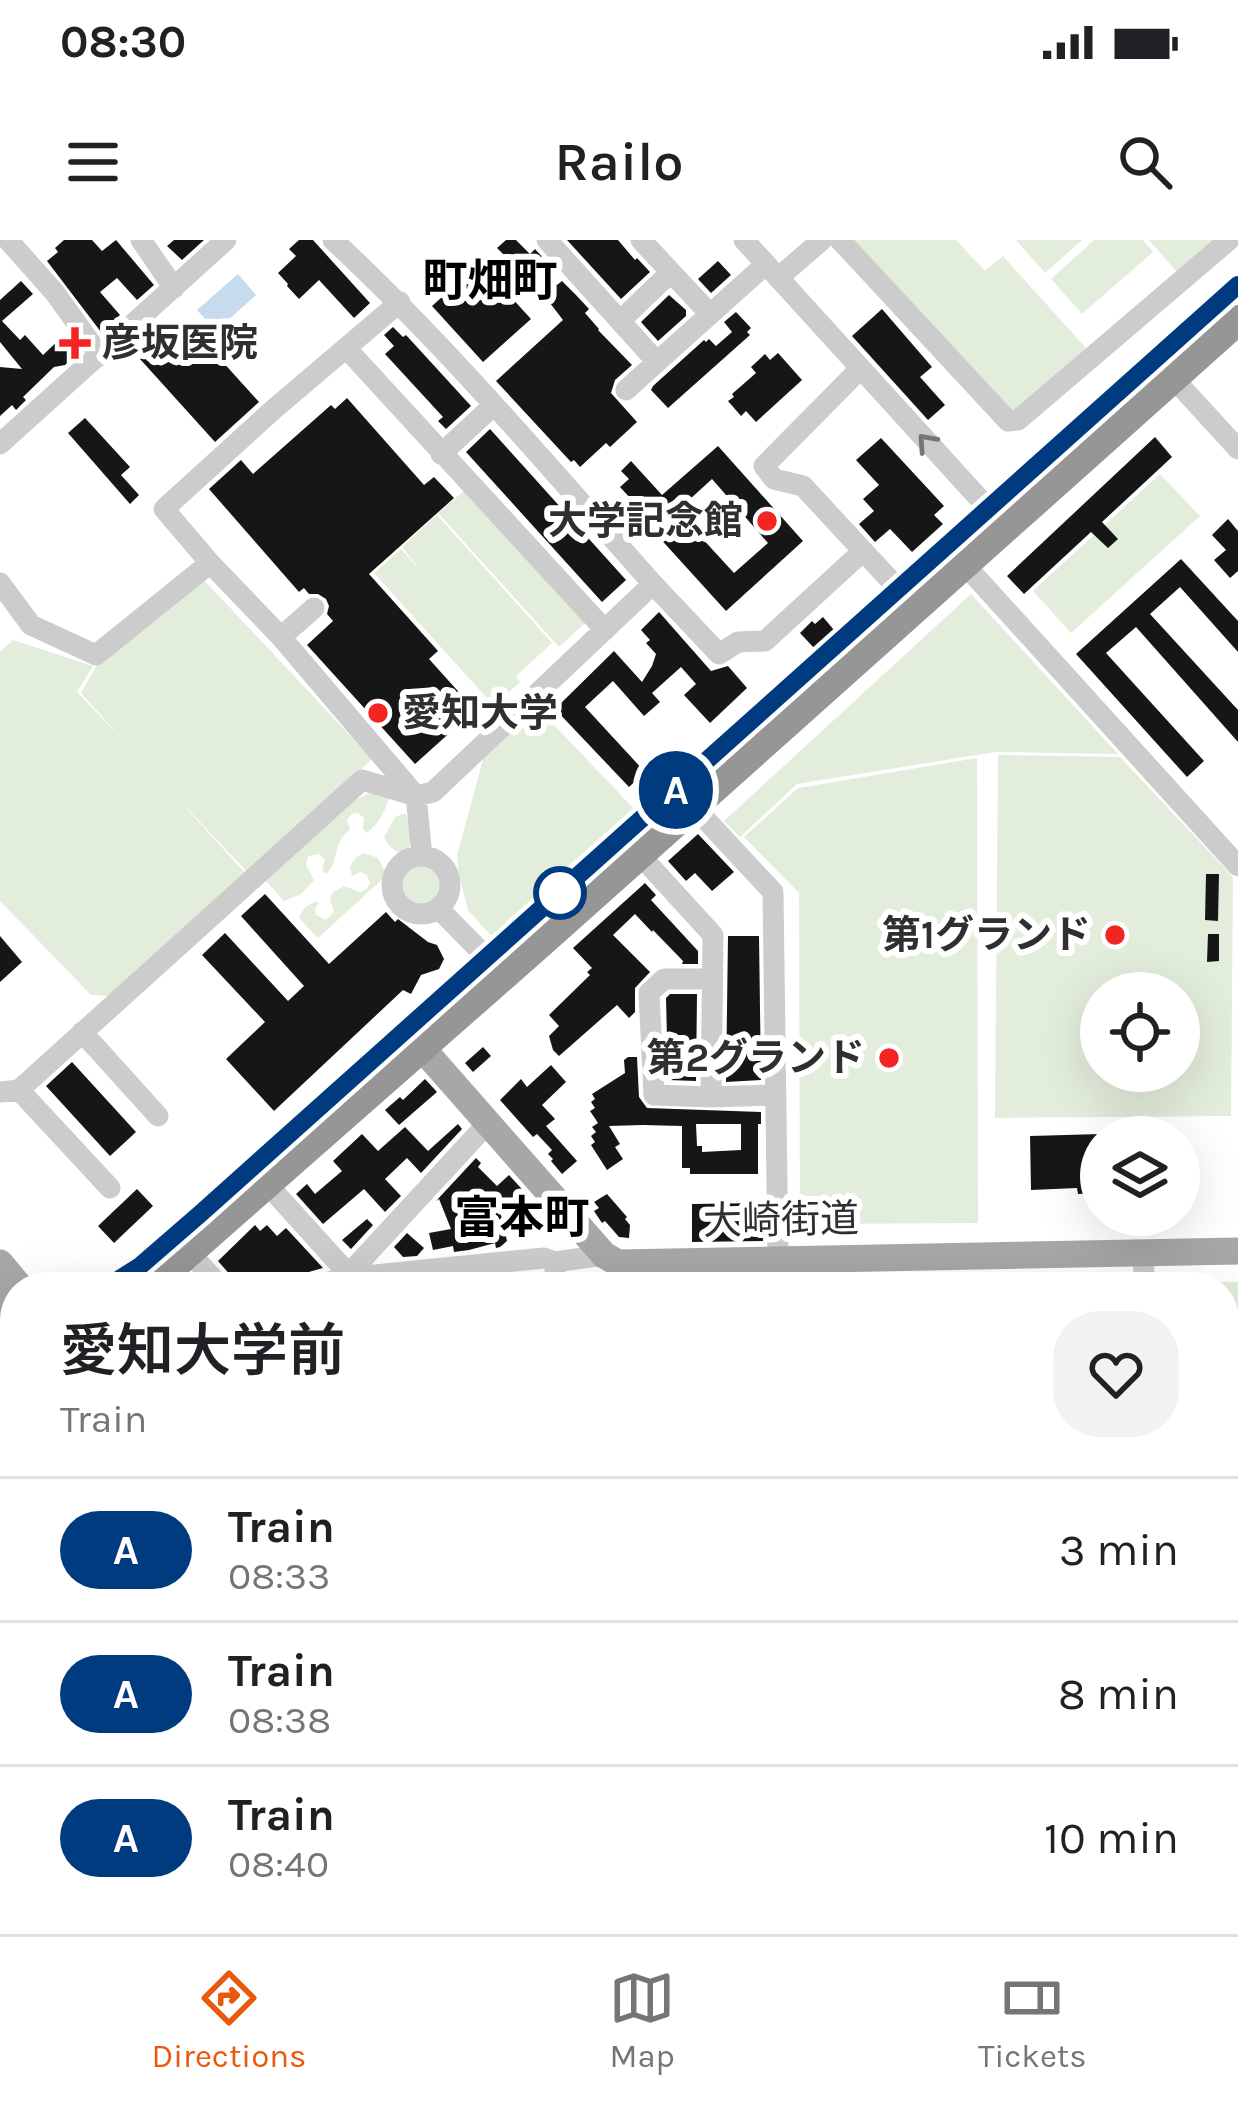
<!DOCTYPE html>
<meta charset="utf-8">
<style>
body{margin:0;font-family:Karla,"Noto Sans JP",sans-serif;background:#f2f2f2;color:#202124;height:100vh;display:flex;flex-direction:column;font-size:45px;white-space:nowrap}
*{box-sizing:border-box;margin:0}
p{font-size:39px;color:#757577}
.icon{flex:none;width:66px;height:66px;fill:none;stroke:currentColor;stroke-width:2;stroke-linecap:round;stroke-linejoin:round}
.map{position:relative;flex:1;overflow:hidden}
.details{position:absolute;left:0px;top:1032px;width:1239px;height:663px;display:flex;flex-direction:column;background:#fff;border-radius:48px 48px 0 0;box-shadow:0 12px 48px #0002}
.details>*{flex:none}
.badge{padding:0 24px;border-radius:39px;font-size:42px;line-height:78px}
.controls{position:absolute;left:1080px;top:732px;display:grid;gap:24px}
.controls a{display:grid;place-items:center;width:120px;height:120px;border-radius:50%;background:#fff;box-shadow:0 12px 48px #0002;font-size:60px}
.map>.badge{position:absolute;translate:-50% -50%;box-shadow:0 0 0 6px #fff}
.round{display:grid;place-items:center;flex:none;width:126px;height:126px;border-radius:48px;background:#f2f2f2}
.headline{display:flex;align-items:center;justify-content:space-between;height:204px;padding:0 60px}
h1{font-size:57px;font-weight:600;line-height:90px}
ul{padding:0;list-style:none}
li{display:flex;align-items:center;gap:36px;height:144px;padding:0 60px;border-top:3px solid #e0e0e0}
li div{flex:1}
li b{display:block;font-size:45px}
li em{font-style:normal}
li .badge{min-width:132px;font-weight:700;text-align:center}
.status{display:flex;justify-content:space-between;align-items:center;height:84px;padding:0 60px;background:#fff;direction:ltr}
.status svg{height:33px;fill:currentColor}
header{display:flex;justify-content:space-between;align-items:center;height:156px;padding:0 60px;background:#fff;font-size:54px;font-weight:600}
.dock{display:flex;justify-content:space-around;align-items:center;height:168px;border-top:3px solid #e0e0e0;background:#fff;font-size:33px;color:#757577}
.dock a{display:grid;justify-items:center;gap:6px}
.dock .on{color:#ea580c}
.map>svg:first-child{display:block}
.green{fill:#e3eddb;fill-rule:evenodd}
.water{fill:#c6dbee}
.building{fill:#161616;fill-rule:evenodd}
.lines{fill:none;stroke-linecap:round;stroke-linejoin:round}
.minor{stroke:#ccc;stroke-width:21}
.major{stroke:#a7a7a7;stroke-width:27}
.highway{stroke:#969696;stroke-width:30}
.rail{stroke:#848484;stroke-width:4.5;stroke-dasharray:12 9;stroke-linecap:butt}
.oneway{stroke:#767676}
.line-casing{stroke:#fff;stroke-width:27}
.line{stroke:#003b80;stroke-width:18}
.poi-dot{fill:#f32523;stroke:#fff;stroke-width:4.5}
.stop-dot{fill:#fff;stroke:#003b80;stroke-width:6}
.labels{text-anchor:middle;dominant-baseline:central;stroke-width:12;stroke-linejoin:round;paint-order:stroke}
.poi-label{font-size:39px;font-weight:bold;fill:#2f2f2f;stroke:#fff;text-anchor:end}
.street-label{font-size:39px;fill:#2f2f2f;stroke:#fff}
.quarter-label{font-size:45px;font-weight:bold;fill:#000;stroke:#fff}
</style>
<div class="status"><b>08:30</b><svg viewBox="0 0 49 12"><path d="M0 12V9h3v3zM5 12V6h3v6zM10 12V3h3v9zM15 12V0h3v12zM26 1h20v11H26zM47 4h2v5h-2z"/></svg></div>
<header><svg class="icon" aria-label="menu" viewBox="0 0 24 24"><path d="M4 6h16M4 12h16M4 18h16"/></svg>Railo<svg class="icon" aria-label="search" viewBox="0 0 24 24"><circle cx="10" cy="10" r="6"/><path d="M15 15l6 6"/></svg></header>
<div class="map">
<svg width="1238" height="1694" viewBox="0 0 1238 1694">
<rect width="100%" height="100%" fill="#fff"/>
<path class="green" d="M848,0h108l29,31 18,-15 83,92 -79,70z
M1016,0h66l-37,33z
M1094,0h49l10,12 -71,62 -31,-35z
M1149,0h65l-37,32z
M1160,234l40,42 -129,117 -38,-42z
M465,250l120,133 -26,24 -121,-134z
M437,275l115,128 -36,33 4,6 -26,24 -120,-133 27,-24 20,22 -19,-24z
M203,339l169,180 -122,116 -83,-88 79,87 -128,122 -27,-1 -91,-94v-249l13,-12 80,26 -16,26 45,47 -41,-46 16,-28z
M971,354l147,160 -123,-2 -198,32 -57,53 -16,-16z
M535,465l102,107 -144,126 -25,-28 -9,-34 -2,-20 29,-108z
M998,515l122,2 113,120 -2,239 -236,2zM1101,753h78v78h-78z
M977,518l1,465 -178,1 -1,-331 -55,-56 54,-49z
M369,553l20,4c-4,15 -10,26 -22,36l-4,-4 1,-11 -6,-5 -6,1 -5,6 3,10c-20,14 -8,29 -24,44l-4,-4 3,-10 -6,-6 -11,2 -2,9 8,15 -13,14 -17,7 -19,-21 85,-77z
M405,573c7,11 7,29 2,41 -9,1 -19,-8 -23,-17l11,-20z
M364,613l14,5 9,17 -69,63 -19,-20 5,-10 12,-7 3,2 -4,6 1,6 10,5 8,-8 -4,-13 2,-6 12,-7 16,6 7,-3 3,-6 -3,-8 -7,-3 -8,4 -2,-9 5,-9z
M398 645a23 23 0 1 1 46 0a23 23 0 1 1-46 0Z
M1238,1042v186l-12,1 6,59h-8v-241h-73l2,-4z"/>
<path class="water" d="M238,34l18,21 -40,36 -19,-21z"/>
<path class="building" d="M64,0h28l10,11 14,-11 38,45 -17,15 -20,-22 -17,14 20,23 -19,17 -54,-71 11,-9 -3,-4z
M174,0h30l-22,20 -15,-14z
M299,0h14l57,63 -16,15 -35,-38 -20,19 -12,-13 1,-2 -10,-11 18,-17 -7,-7z
M506,0h10l14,14 5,-5 10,11 -6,6 18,19 5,-4 14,14 13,14 -4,4 14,16 -1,1 34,35 -17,15 -4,13 26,29 -27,25 -4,-4 -26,24 -6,-7 -3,2 -75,-81 67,-61 -20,-26 -2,2 -15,-15 2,-2 -31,-31z
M567,0h51l17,20 2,-2 13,14 -29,27z
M718,21l13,14 -20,18 -13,-14z
M480,23l51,56 -48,43 -51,-56z
M21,41l12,13 -31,27 18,19 5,-5 18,20 19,-18 5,6 3,-3 9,12 -14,13 -11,2 -31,30 3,3 -10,10 -4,-5 -12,11v-49l22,2 -22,-27v-42z
M669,55l17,15v6l-28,25 -17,-19z
M882,69l50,58 -12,10 25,28 -17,15 -76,-84z
M736,72l15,16 -4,4 3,3 -82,73 -17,-18 2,-4 51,-46 2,2 3,-3 7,7 16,-14 -8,-10z
M184,79l75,83 -44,40 -75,-83z
M393,87l10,10 3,-2 65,71 -25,23 -8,-8 5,-4 -58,-63 9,-8 -10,-11z
M778,113l24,27 -46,42 -10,-11 -5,5 -13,-15 6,-4 -2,-3 24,-21 -5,-6 14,-13 5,6z
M347,158l77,87 10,-8 20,21 -85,76 69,77 -9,8 46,51 -60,54 -108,-119 26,-24 -6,-7 2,-8 -3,-7 -8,-5h-9l-5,-6 -5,4 -90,-103 32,-29 12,14 78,-69 4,4z
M85,178l45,49 -9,8 18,20 -9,9 -62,-71z
M490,189l136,151 -24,22 -136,-150z
M1155,197l17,20 -70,65 16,17 -10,9 -17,-16 -67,62 -17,-18z
M881,198l63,68 -10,9 9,9 -31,28 -22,-23 -15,13 -16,-18 15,-13 -11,-12 16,-14 -23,-25z
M718,206l85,95 -77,70 -99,-109 4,-3 -11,-12 9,-8 -8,-8 10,-10 31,34zM712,239l56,64 -34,30 -57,-62z
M1228,279l10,12v40l-8,7 -16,-18 12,-10 -14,-15z
M1181,319l57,62v31l-58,-65 -30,27 88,96v32l-102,-115 -30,26 98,108 -17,16 -111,-123z
M659,372l52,59 17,-5 19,22 -37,35 -26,-28 12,-11 -15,-17 -29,26 8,9 -16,14 -31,-35 -28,26 60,65 -16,15 -74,-78 59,-58 28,31 10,-16 4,-12 -10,-11 4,-3 -9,-10z
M823,377l11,13 -20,18 -14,-15 12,-12 3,3z
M698,594l36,38 -22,19 -17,-18 -9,8 -18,-20z
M1206,634h13l-1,47 -13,-1z
M645,643l11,12 -5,5 47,51v13h-16l1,-3 -30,-31 -1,2 -17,-18 -22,21 37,37 -15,16v24l-6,6 -12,-13 -58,51 -6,-6 -4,-14 10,-10 -10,-11 41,-40 -3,-3 5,-4 -19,-20z
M265,654l64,70 57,-52 9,10 3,-3 30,23 9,3 7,14 -5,10 -18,6 -10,19 -8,-4 -129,121 -48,-52 39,-37 -63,-67 23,-22 63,68 16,-15 -63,-70z
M1208,694h11v27l-12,1z
M0,696l22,26 -22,20z
M728,696h31l2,144 -35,2z
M670,754h27l-1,87 -28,-1 -2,-82z
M483,807l8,9 -18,16 -8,-9z
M628,817h9l2,40 8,11 114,4v12h-3v50h-68v-6h-8v-42l-39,-1 -34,1 11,18 -5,3 8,12 -16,11 -16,-25 4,-3 -4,-6 5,-4 -4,-5 6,-4 -8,-12 5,-3 -4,-6 4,-3 -3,-5 33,-21 -1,-13zM696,884h45v26l-39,2v-6h-5z
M72,822l64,70 -26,24 -64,-70z
M551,825l15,17 -24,23 13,14 -9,7 31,35 -15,13 -11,-13 2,-2 -5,-5 4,-4 -15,-16 -4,3 -33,-37 21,-21 6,8z
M425,839l12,13 -38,33 -14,-15 15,-13 3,3z
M458,884l4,5 -41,44 -14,-15 -22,21 16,17 -16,16 -21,-23 -41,35 -27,-30 11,-10 8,10 27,-23 -9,-10 29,-27 16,17 27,-24 23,24z
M1101,894v54h-3v5l-20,1 -1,-6 -46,2 -1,-54z
M476,918l5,5 -3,4 19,19 12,-11 11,12 22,25 -13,11 -7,-34 -20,18 1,7 -2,1 6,26 -7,6 -4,1 -1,-5 -26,7 -15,2 -1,-6 -20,4 -4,-17 22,-4 -12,-30 -3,2z
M137,949l16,17 -39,37 -16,-17z
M607,954l20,23 -2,2 5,6 -1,13 -10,-1 -14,-16 -3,2 -8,-12 5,-3 -5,-6z
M762,963l1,38 -71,1v-38z
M367,979l6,6 -22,24 -9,-9z
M255,985l5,6 7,-6 10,11 9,-8 37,40 -18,5 -19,14h-50l-4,-10 -14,-16z
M407,993l17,15 -7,8 -14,1 -9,-10z
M7,1178l8,6v24l-8,-5 -7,10v-25z
M1224,1387h14v35l-14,-1z
M1235,1678l2,16h-32l-1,-10z
M166,1680h57l1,14h-6l-1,-6 -50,6z
M253,1680h15v4l23,-2v-2h37l1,13 -75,1z
M768,1680h40l1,7 -34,5v2h-23l-2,-10z
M902,1680h18l-3,14h-69l-1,-12z
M1127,1680h32l2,14h-32z"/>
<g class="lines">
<path class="minor" d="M8,0l47,53 45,63
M141,0l33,48
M333,0c115,107 216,227 320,344
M547,0l110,122 108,-97
M641,0l69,74
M744,0l262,288
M840,0l168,181 10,-1 211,-180
M778,38l44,-38
M620,81l50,-48
M346,108l259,282
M855,134l-91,92 10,13 29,7 113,122
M1173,138l65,71
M626,150l31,-28
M0,204l226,-204
M441,214l53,-49
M210,323l-46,-54 110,-100 126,-107
M965,325l273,301
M0,343l31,42 65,30 114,-92 71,74 135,159 6,60
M281,397l33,-29
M693,566l80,86 5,367
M639,614l74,81 -2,162
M392 645a29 29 0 1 1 58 0a29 29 0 1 1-58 0Z
M438,668l66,67
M711,739h-47l-15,14 5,102 57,2 65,-2
M82,792l76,84
M19,850l91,98
M0,852l19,-2 343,-310 54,16 17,-4 220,-208 66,70 19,-12 27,-1 97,-89
M266,943l78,86 3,17
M189,1012l32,35
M827,1018l1,29
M555,1022v25
M345,1038l142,-154
M310,1047l35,-9 199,-20 11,4 49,-7
M687,1047v-26
M1140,1047l4,-10 -1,-23
M0,1245l15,-20
M1224,1366h14
M0,1392l15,-109
M1224,1624h14
M41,1680l5,14
M238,1680l1,14
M346,1680l3,14
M466,1680l2,14
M731,1680l3,14
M832,1680l1,14
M1066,1680v14
M1188,1680l2,14
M9,1694l6,-64
M627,1694l1,-14
M944,1694l2,-14
M980,1694l2,-14"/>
<path class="major" d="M421,807l183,208 14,8 620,-12
M0,1023l20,24
M0,1057l15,24
M0,1491l15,-93
M0,1612l15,-95"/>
<path class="highway" d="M137,1047l35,-20 17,-15 357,-314 692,-618
M0,1108l15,-4
M0,1131l15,-2"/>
<path class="rail" d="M107,1047l33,-21 60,-52 1038,-929"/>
</g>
<defs><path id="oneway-chevron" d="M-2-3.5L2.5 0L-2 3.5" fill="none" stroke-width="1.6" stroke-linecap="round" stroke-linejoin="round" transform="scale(3)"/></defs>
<use class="oneway" href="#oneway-chevron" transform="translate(926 202) rotate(-132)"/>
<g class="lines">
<defs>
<path id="line" d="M107,1047l33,-21 60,-52 1038,-929"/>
</defs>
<use href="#line" class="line-casing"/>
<use href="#line" class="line"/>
</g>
<g class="poi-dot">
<path d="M69 85h12v12h12v12h-12v12h-12v-12h-12v-12h12z"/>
<circle cx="767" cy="281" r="12"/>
<circle cx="378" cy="473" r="12"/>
<circle cx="1115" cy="695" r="12"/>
<circle cx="889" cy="818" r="12"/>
</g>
<circle class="stop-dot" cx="560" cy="653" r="24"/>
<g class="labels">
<g class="poi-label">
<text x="102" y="103" text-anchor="start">彦坂医院</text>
<text x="743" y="281">大学記念館</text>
<text x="402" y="473" text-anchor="start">愛知大学</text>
<text x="1091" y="695">第1グランド</text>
<text x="865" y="818">第2グランド</text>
</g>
<g class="street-label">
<text transform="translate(781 980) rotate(-1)">大崎街道</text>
</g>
<g class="quarter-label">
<text x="490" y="41">町畑町</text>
<text x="522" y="978">富本町</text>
</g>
</g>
</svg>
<div class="controls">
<a><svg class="icon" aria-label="locate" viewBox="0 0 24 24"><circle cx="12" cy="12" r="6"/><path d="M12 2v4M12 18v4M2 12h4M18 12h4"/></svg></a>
<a><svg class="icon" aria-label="layers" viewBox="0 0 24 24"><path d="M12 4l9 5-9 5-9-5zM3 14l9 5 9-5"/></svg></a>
</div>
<b class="badge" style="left:676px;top:550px;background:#003b80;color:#fff">A</b>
<section class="details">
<div class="headline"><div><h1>愛知大学前</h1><p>Train</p></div><a class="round"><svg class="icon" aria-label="heart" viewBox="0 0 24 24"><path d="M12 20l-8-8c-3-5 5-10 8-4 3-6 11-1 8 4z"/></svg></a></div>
<ul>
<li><span class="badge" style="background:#003b80;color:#fff">A</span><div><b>Train</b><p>08:33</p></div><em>3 min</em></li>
<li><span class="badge" style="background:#003b80;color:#fff">A</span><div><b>Train</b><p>08:38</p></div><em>8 min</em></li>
<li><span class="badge" style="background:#003b80;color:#fff">A</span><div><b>Train</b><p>08:40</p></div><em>10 min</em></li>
</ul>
</section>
</div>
<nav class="dock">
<a class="on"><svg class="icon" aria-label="directions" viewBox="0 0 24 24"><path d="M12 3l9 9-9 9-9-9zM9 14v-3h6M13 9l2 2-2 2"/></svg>Directions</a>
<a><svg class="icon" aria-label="map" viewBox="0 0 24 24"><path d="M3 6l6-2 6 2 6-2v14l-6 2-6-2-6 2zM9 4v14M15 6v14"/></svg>Map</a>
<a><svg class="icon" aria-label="tickets" viewBox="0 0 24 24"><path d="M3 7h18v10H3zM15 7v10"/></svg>Tickets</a>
</nav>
